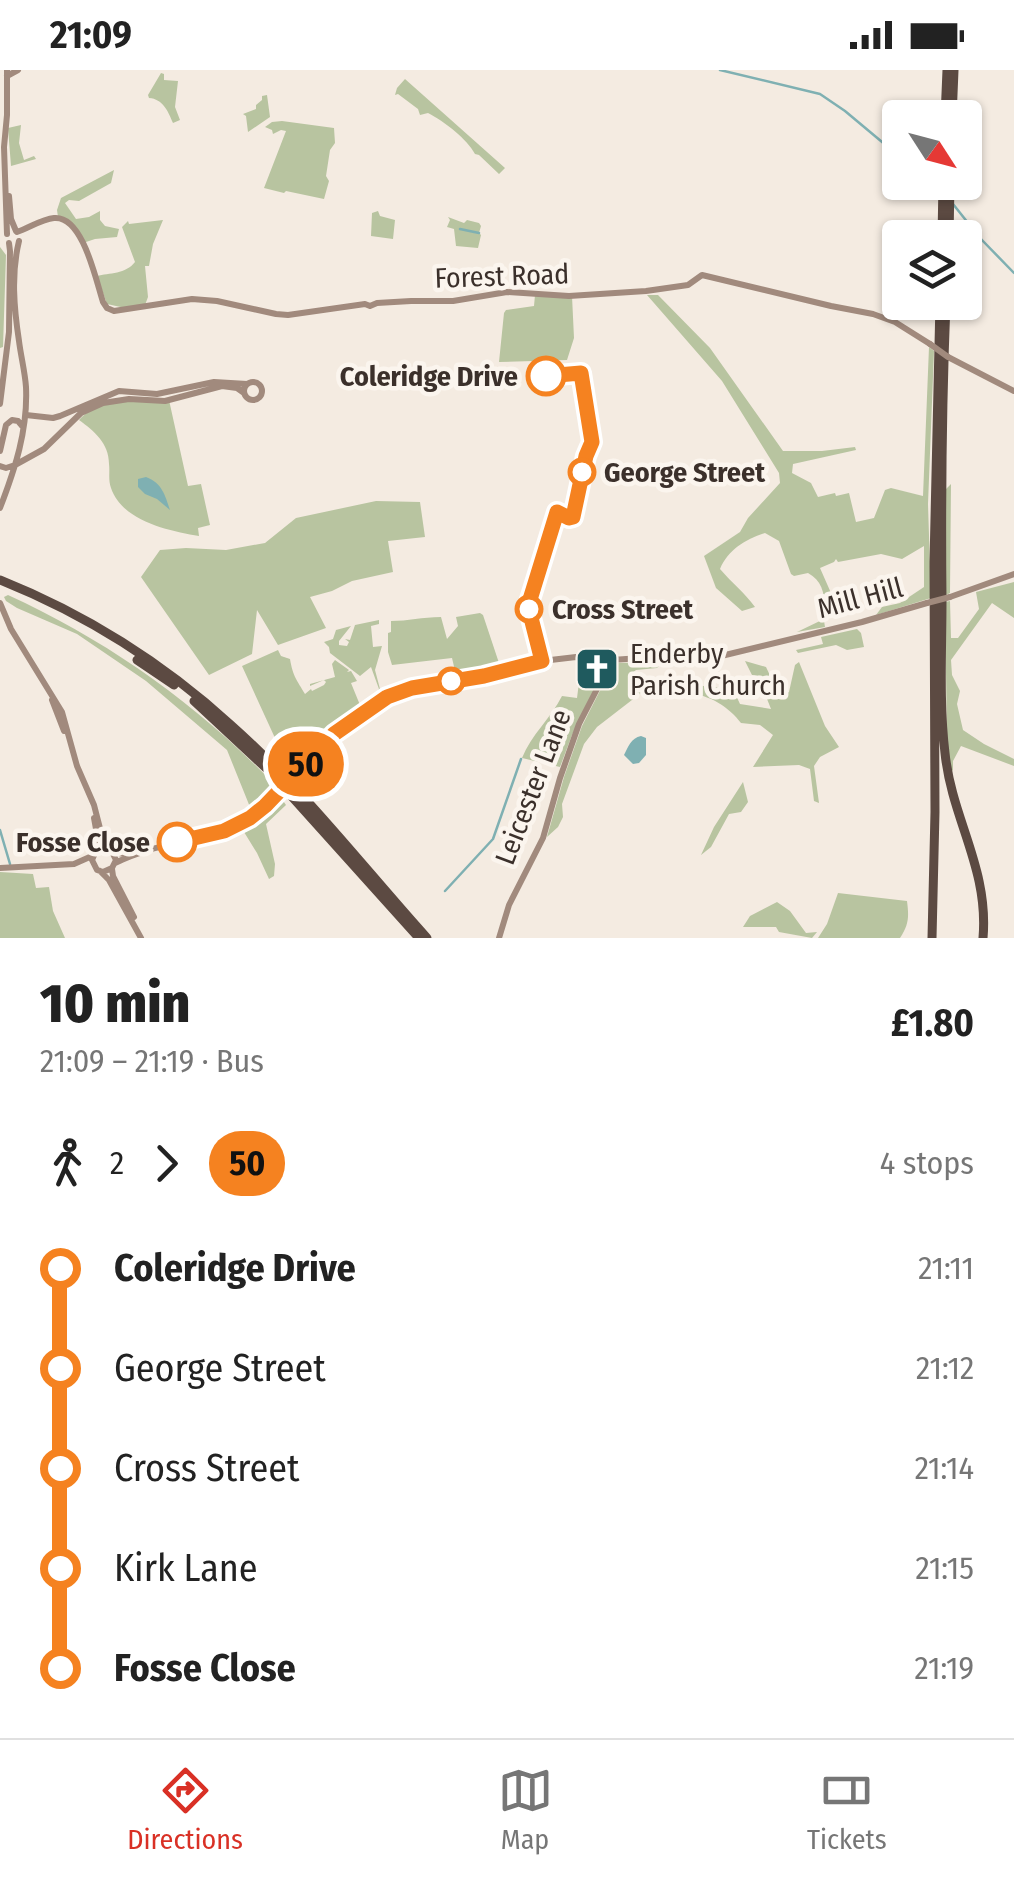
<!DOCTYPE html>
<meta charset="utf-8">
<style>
body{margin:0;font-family:"Fira Sans Condensed",sans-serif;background:#f2f2f2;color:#222;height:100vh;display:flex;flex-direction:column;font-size:38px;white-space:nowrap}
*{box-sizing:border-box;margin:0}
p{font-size:32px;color:#767676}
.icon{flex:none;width:55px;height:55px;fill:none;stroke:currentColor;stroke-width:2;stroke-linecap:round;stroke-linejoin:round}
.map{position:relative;height:868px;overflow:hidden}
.sheet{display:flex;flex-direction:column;background:#fff;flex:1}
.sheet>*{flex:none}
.badge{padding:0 20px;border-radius:32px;font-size:35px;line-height:65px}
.needle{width:65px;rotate:126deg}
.fabs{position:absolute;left:882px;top:30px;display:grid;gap:20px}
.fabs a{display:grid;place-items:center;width:100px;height:100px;border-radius:10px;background:#fff;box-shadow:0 2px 8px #0004;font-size:50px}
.map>.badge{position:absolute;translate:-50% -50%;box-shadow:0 0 0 5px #fff}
.legs{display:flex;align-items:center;gap:15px;height:110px;padding:0 40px;font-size:32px}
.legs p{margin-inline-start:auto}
.overview{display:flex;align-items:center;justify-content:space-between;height:170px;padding:0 40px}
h1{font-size:55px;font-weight:800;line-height:75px}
ul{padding:0 40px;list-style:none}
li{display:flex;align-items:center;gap:35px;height:100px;font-size:38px}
li i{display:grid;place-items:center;width:15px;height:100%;margin:0 12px;background:currentColor}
li i::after{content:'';width:25px;height:25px;margin:-12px;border:8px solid;border-radius:50%;background:#fff}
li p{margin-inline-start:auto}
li:first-child i{background:linear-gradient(#0000 50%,currentColor 0)}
li:last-child i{background:linear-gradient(currentColor 50%,#0000 0)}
.status{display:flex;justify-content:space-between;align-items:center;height:70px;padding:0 50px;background:#fff;direction:ltr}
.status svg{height:28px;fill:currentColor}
.tab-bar{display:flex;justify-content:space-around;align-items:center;height:140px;border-top:2px solid #e0e0e0;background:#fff;font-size:28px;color:#767676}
.tab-bar a{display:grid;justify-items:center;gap:5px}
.tab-bar .selected{color:#d93025}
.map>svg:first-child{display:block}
.green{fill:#b8c4a0}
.water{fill:#7fb0b2}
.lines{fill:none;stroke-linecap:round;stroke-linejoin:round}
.stream{stroke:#7fb0b2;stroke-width:2.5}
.secondary{stroke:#a18a7d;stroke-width:6}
.highway{stroke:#5c4a42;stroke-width:9}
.secondary-bridge{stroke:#a18a7d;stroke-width:6}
.line-1-casing{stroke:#fff;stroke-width:22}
.line-1{stroke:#f58220;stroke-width:15}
.stop-1-dot{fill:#fff;stroke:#f58220;stroke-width:5}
.labels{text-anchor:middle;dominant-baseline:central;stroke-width:9;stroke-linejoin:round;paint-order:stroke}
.street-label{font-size:28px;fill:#3b302b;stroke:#fbf5ee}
.stop-label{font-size:28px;font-weight:bold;fill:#3b302b;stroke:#fbf5ee;text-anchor:end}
.poi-label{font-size:28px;fill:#3b302b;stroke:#fbf5ee;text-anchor:start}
</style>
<div class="status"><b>21:09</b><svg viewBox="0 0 49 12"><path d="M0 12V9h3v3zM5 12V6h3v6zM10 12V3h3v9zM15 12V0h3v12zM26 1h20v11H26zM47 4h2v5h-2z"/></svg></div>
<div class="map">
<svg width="1014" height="868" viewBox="0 0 1014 868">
<rect width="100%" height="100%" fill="#f4ebe1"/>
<path class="green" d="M161,3l3,1v6l14,1 -3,26 5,13 -7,3c-5,-12 -10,-24 -24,-25l-1,-3z
M405,9l100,89 -6,6 -20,-19 -4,-1c-8,-15 -30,-32 -47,-41l-8,2 -2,-6 -20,-15 -3,1 2,-7z
M267,25l3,22 -22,15 -2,-16 -3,-2 13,-5v-4l6,-5v-4z
M282,51l52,7 1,15 -5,7 -4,26 3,5 -5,18 -38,-8 -2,2 -20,-5 22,-57 -5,-1 -8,4 -1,-4 -7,-3 7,-5z
M21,55l-2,18 5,17 10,-4 2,3 -25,7 -3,-38z
M114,100l-3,13 -32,18 -10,-1 -4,3 11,16 13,-2 11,-6v9l5,6 14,3 -2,8 -22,2 -12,4 -6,-12 -19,-14 -1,-7 4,-12z
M378,141l2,5 15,4 -2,19 -22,-3 1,-23z
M448,147l16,6 3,-3 12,3 2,3 -2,7 2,2 -3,13 -22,-2 -2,-17 -7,-2 3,-7z
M163,150l-10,24 -4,22h-4l3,31 -3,8 -20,3 -18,-4 -10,-28c12,-3 29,-2 38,-14l-13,-35 6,-6 1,3z
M0,177l6,8 -3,92 -3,1z
M535,225l37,1 2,42 -7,22 -68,2 5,-49 2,-3 28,-4z
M647,225h11l52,53 73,103h39l33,-4 1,3 -63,14 -1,9 19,10 7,14 17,-4 1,3 13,-3 7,29 18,-4 11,-28 6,-2 32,8 6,-149 5,4 -6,153 3,94 -55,17 6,-8 18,-4 24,-16v-41l-22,13 -21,-5 -43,8 -2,-3 -2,3 -14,6 11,25 -1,23 -6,5 1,6 -28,5 27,-13c2,-18 1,-37 -16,-46l-14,3 -3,-2 -12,-33 -14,-8c-19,6 -37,17 -45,36 12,14 25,24 35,38l-13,4 -26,-23 -12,-32 36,-24 8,-14 32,-35 -1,-10 -57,-92z
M169,330l19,86 13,-2 9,41 -12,3 1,8c-30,-5 -77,-15 -88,-48 -3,-8 -1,-16 -2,-24 0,-21 -15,-33 -30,-44 21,-24 60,-19 90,-20z
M951,414l-1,109 -6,3 2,-107z
M376,431l44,1 5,35 -37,4 5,31 -41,9 -20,10 -22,6 16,31 -48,17 -21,-35 -5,44 -43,21 -68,-98 19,-27 26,-2 40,2 39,-7 31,-25z
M1014,512v36l-22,-15 -41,57 1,15 8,16 -3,13 6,26 21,14 30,15v7l-53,-20 -8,15v9l-3,2 -3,-31 -2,-139 5,-1 1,37h7l21,-29 -3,-17z
M8,525c100,46 188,108 265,188v10l-10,10 -13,4 -23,-57 -81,-69 -69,-47 -60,-26 -11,-7 -2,-4z
M480,543l3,2 16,48 -4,1 1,3 -40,8 -4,-17 -60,7 -4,-13v-19l3,-1v-11c17,0 31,-4 50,-4l6,22 11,-13 -2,-9z
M379,550v4l-8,2 2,21 9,-1 -7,24 5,19 4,1 2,4 -10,5 -2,-2 5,-8 -8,-22 -11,9 -30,-23 -1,-6 -5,-5 9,-3 3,-9 15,-4 -12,15v4l8,1 2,-4 -4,-3 5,1 5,-15z
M857,559l4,4 3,14 -17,3 -11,-5 -38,8 -2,-3 27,-6 -2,-7z
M278,580l3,6 9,3c3,18 7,21 15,35l6,-5 1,2 12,-6 2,-3 -2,-2 -14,6v-2l25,-7 -3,-13 3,-4 14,10 -2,2 4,-1 6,10 -6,2 9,22 -5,3v2l9,-4c-13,10 -29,15 -42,25 -14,10 -22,22 -36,31l-44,-96z
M582,589l20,1 -11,10 3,10 7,-2 -29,57 -12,32 -38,-9c9,-23 29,-40 40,-62l15,2z
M745,591l21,6 8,17 4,2 3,9 8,-3 6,-27 4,-3 26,64 14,21 -19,10 -6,9 5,37 -5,-2 -4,-32 -11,-4 -46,2 20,-32 -13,-10 -19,-2c-15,-20 -45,-37 -70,-25l15,-14 36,4 4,-14 14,30 31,5 -13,-33 -6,-1z
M662,592l-5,6 -21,2 -5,4c2,8 8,11 10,19l-44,34 -13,17 -22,60 1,13 -5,10 -11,10 17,-60 18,-51 32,-63z
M743,712l5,20 -7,10 -12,2 -18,33 -10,8 13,-28z
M279,725l7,10 -20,19 9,40 -1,12 -5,3 -12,-26 -13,-21 -21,7 3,-4 22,-10z
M0,802l33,2 3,14 13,-1 4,24 12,27h-65z
M838,823l69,8c2,16 2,23 -7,37h-82l9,-14z
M777,832l13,9 16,22 11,-1 -5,6 -33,-6 -3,-5h-33l7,-11z"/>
<path class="water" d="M146,407c16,6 19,18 24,33l-13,-11 -12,-5 -7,-7v-8z
M641,666l5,2v17l-7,8 -6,1 -9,-9c4,-8 7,-17 17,-19z"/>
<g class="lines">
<path class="stream" d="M720,0l100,24 25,17 55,46
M929,112l9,7
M953,134l27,34 34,35
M460,159l19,4
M0,760l10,34
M445,821l48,-52 28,-80"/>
<path class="secondary" d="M7,6l11,-6
M9,126l2,23 5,12
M17,162c12,-4 25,-13 37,-14 29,-3 42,63 49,84l4,6 7,3 78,-12 25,2 59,13 12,1 77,-11 5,2 7,-3 34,-2h42l54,-9 62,4 77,-5 42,-6 14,-10 129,31 42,8 22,8 35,22
M7,164l-3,-87 3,-32v-45
M948,287l66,34
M244 321a9 9 0 1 1 18 0a9 9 0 1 1-18 0Z
M0,334l9,-72 1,-81 -1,-8
M26,345l27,3 7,-2 59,-25 38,3 57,-12 33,2
M0,381l6,-26 6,-5 6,1 5,6
M0,396l6,2 9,-3 29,-16 37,-36 22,-10 26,-4 36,2 57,-15 15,2 7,5
M0,438c15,-39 28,-78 26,-121 -1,-15 -5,-30 -7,-46 -5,-33 -8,-67 0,-100
M950,527l64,-23
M0,533l11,26 51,83 15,54 17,39 9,35 6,10
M52,630l12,31
M295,704l53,-51 39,-26 25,-9 72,-12 58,-15 34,-4 36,3 57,-4 48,1 145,-35 65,-19
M94,748l4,22 -1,11
M112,782l4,8 -4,8 -9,4 -6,-2 -5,-10 3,-7 6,-4 27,6
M115,793c56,-28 112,-17 159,-67
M0,798l74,-4 18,-8
M112,799l1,7 21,41
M100,801l9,9 32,58
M499,868l10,-33 34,-67 17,-60 19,-54 33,-64"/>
<path class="highway" d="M945,48l2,-48
M952,48l2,-48
M942,168l1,-56
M949,168l1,-56
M946,232c-4,99 -5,199 -4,298 0,51 -3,103 3,153 7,67 44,115 38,185
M0,510c85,34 164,84 231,145 72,64 132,142 196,213
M137,590l37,25
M194,631l73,68 152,169
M932,868l3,-126 -1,-250 6,-260"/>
<path class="secondary-bridge" d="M930,274l18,13
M927,533l23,-6
M274,726l21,-22"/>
</g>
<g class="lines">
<defs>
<path id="line-1" d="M177,772l47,-11 26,-13 15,-12 69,-72 53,-37 25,-9 72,-12 58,-15 -14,-55 29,-94 12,6 4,-1 13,-61 6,-14 -11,-69 -35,3"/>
</defs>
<use href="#line-1" class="line-1-casing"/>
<use href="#line-1" class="line-1"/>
</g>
<defs>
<symbol id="church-square" viewBox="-11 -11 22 22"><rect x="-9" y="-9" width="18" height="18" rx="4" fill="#1f5a5e" stroke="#fbf5ee"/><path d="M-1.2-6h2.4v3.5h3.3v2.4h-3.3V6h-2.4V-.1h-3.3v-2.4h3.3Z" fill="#fff"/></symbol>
</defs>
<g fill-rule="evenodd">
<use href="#church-square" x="572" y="574" width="50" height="50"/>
</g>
<g class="stop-1-dot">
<circle cx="546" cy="306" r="18"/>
<circle cx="582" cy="402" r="12"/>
<circle cx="529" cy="539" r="12"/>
<circle cx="451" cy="611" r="12"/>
<circle cx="177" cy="772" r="18"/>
</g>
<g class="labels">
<g class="street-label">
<text transform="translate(502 206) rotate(-2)">Forest Road</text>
<text transform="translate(860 528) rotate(-15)">Mill Hill</text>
<text transform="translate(533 717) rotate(-69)">Leicester Lane</text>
</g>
<g class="stop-label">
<text x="518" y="306">Coleridge Drive</text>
<text x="604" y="402" text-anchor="start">George Street</text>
<text x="552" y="539" text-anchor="start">Cross Street</text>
<text x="150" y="772">Fosse Close</text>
</g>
<g class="poi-label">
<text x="630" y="583">Enderby<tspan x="630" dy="32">Parish Church</tspan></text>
</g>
</g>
</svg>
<div class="fabs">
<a><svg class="needle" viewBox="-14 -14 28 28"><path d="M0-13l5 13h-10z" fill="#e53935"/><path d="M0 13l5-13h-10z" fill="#767676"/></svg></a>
<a><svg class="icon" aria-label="layers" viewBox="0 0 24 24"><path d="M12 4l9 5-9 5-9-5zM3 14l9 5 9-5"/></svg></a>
</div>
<b class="badge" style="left:306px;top:694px;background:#f58220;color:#111">50</b>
</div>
<section class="sheet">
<div class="overview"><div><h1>10 min</h1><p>21:09 – 21:19 · Bus</p></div><b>£1.80</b></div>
<div class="legs"><svg class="icon" aria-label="walk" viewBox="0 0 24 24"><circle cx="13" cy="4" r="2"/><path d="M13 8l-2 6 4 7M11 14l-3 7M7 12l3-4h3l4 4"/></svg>2<svg class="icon" aria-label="forward" viewBox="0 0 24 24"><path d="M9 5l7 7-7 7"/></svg><b class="badge" style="background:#f58220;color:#111">50</b><p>4 stops</p></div>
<ul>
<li><i style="color:#f58220"></i><b>Coleridge Drive</b><p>21:11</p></li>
<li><i style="color:#f58220"></i><span>George Street</span><p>21:12</p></li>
<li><i style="color:#f58220"></i><span>Cross Street</span><p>21:14</p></li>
<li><i style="color:#f58220"></i><span>Kirk Lane</span><p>21:15</p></li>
<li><i style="color:#f58220"></i><b>Fosse Close</b><p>21:19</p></li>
</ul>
</section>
<nav class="tab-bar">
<a class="selected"><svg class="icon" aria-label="directions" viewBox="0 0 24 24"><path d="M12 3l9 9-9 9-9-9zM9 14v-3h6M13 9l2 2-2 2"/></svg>Directions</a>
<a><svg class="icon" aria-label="map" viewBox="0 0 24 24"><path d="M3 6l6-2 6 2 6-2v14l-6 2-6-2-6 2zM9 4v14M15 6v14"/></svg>Map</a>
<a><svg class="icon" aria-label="tickets" viewBox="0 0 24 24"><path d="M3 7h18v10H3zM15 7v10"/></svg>Tickets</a>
</nav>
